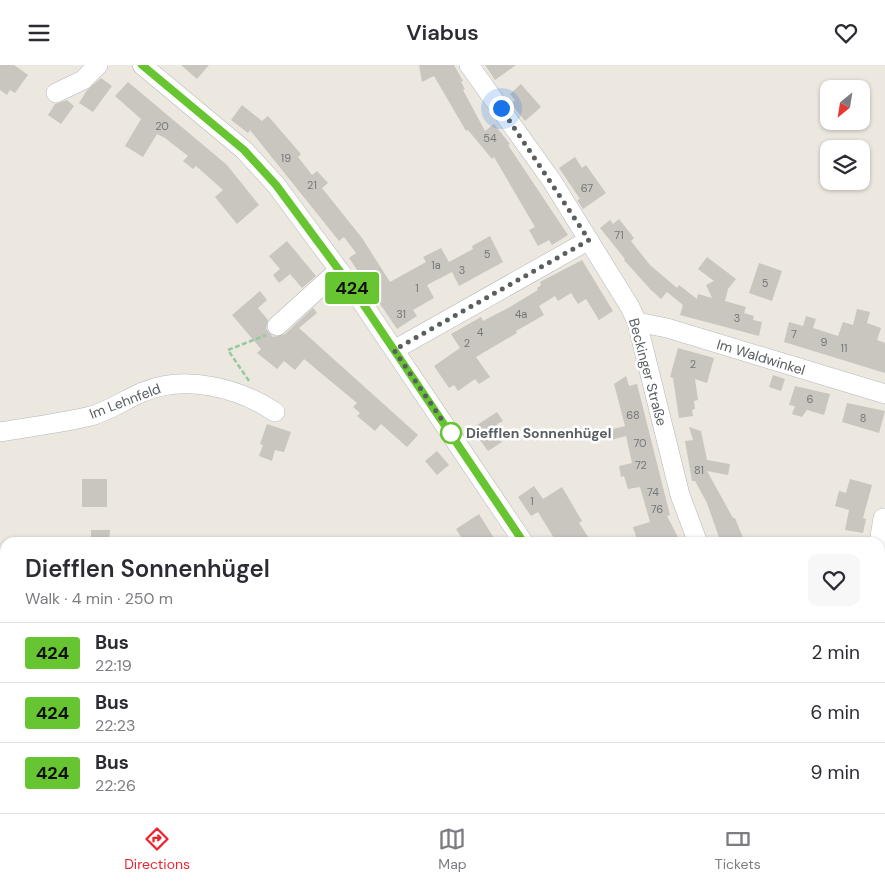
<!DOCTYPE html>
<meta charset="utf-8">
<style>
body{margin:0;font-family:"DM Sans",sans-serif;background:#f7f7f7;color:#2b2b33;height:100vh;display:flex;flex-direction:column;font-size:19px;white-space:nowrap}
*{box-sizing:border-box;margin:0}
p{font-size:16px;color:#7c7c81}
.icon{flex:none;width:28px;height:28px;fill:none;stroke:currentColor;stroke-width:2;stroke-linecap:round;stroke-linejoin:round}
.map{position:relative;flex:1;overflow:hidden}
.panel{position:absolute;left:0px;top:472px;width:885px;height:276px;display:flex;flex-direction:column;background:#fff;border-radius:15px 15px 0 0;box-shadow:0 1px 4px #0004}
.panel>*{flex:none}
.badge{padding:0 10px;border-radius:4px;font-size:18px;line-height:32px}
.needle{width:32px;rotate:210deg}
.fabs{position:absolute;left:820px;top:15px;display:grid;gap:10px}
.fabs a{display:grid;place-items:center;width:50px;height:50px;border-radius:10px;background:#fff;box-shadow:0 1px 4px #0004;font-size:25px}
.you{position:absolute;width:25px;height:25px;margin:-12px;border:4px solid #fff;border-radius:50%;background:#1a73e8;box-shadow:0 0 0 8px #1a73e833}
.map>.badge{position:absolute;translate:-50% -50%;box-shadow:0 0 0 2px #fff}
.round{display:grid;place-items:center;flex:none;width:52px;height:52px;border-radius:10px;background:#f7f7f7}
.overview{display:flex;align-items:center;justify-content:space-between;height:85px;padding:0 25px}
h1{font-size:24px;font-weight:600;line-height:38px}
ul{padding:0;list-style:none}
li{display:flex;align-items:center;gap:15px;height:60px;padding:0 25px;border-top:1px solid #e1e1e2}
li div{flex:1}
li b{display:block;font-size:19px}
li em{font-style:normal}
li .badge{min-width:55px;font-weight:700;text-align:center}
header{display:flex;justify-content:space-between;align-items:center;height:65px;padding:0 25px;background:#fff;font-size:22px;font-weight:600}
.dock{display:flex;justify-content:space-around;align-items:center;height:70px;border-top:1px solid #e1e1e2;background:#fff;font-size:14px;color:#7c7c81}
.dock a{display:grid;justify-items:center;gap:2px}
.dock .active{color:#ef232b}
.map>svg:first-child{display:block}
.building{fill:#c9c5bf}
.lines{fill:none;stroke-linecap:round;stroke-linejoin:round}
.minor-casing{stroke:#b3b7bb;stroke-width:20}
.path{stroke:#95c99e;stroke-width:2.5;stroke-dasharray:5 2.5;stroke-linecap:butt}
.minor{stroke:#fff;stroke-width:19}
.line-casing{stroke:#fff;stroke-width:11}
.line{stroke:#66c530;stroke-width:8}
.walk{stroke:#595e61;stroke-width:5;stroke-dasharray:0 9}
.stop-dot{fill:#fff;stroke:#66c530;stroke-width:2.5}
.labels{text-anchor:middle;dominant-baseline:central;stroke-width:5;stroke-linejoin:round;paint-order:stroke}
.number-label{font-size:11px;fill:#757878}
.street-label{font-size:14px;fill:#595e61;stroke:#fff}
.stop-label{font-size:14px;font-weight:bold;fill:#595e61;stroke:#fff;text-anchor:start}
</style>
<header><svg class="icon" aria-label="menu" viewBox="0 0 24 24"><path d="M4 6h16M4 12h16M4 18h16"/></svg>Viabus<svg class="icon" aria-label="heart" viewBox="0 0 24 24"><path d="M12 20l-8-8c-3-5 5-10 8-4 3-6 11-1 8 4z"/></svg></header>
<div class="map">
<svg width="885" height="748" viewBox="0 0 885 748">
<rect width="100%" height="100%" fill="#ece8e0"/>
<path class="building" d="M0,0h14l14,10 -13,18 -5,-3 -3,5 -7,-5z
M181,0h28l-12,14z
M419,0h35l9,16 -2,1 4,7 -2,1 22,41 9,-7 16,20 -2,1 60,90 -16,10 -3,-5 -11,6 -9,-16 6,-3 -41,-70 -2,2 -24,-29 -2,1 -32,-55 -12,6z
M485,0h31l-21,15z
M101,13l11,8 -19,26 -14,-9 8,-13z
M128,17l99,83 32,40 -22,19 -22,-27 8,-7 -27,-24 -3,3 -10,-8 5,-5 -23,-18 -8,-4 -14,23 -18,-11 16,-27 -26,-23z
M521,19l20,23 -16,14 -14,-17 4,-4 -5,-6z
M67,35l7,6 -13,18 -13,-9 7,-11z
M242,40l20,16 6,-5 33,38 -3,3 14,18 5,-4 11,12 -6,5 40,50 28,44 36,-20 -3,-5 18,-9 8,14 24,-13 -1,-3 18,-10 13,26 -44,24 -7,-14 -25,13 7,13 -21,12 4,6 -20,13 -48,-71 7,-5 -12,-16 -5,4 -89,-111 -2,3 -17,-13z
M575,92l7,11 4,-3 20,28 -23,16 -6,-9 3,-1 -21,-31z
M619,154l15,19 -3,3 19,24 27,23 2,-3 18,14 1,-5 14,4 -6,-13 8,-4 -16,-12 9,-12 29,22 -8,10 -3,12 21,6 -2,6 10,3 -1,4 9,2 -3,14 -79,-21 3,-10 -16,-13 -6,7 -11,-10 -26,-29 1,-1 -25,-31 10,-8 3,4z
M287,176l29,35 -14,12 -12,-14 -11,9 -6,-8 7,-6 -11,-13z
M582,195l31,51 -14,9 -13,-21 -8,5 -7,-11 -13,8 -3,-5 -16,10 5,9 -28,16 1,2 -41,24 14,20 -11,7 -4,-5 -17,12 -4,-6 -5,3 -15,-22 26,-18 -9,-14 30,-17 2,4 25,-13 30,-18 -1,-2 4,-3 -1,-3z
M759,198l23,8 -10,30 -23,-8z
M260,226l7,9 -9,8 10,12 -2,9 7,8 12,-3 28,-26 4,5 -18,15 119,107 -11,12 -26,-23 -6,7 -18,-15 3,-3 -7,-6 4,-4 -53,-44 -9,11 -11,-9 -7,8 -20,-16 4,-4 -29,-34z
M857,244l13,3 -3,11 14,5 -4,12 8,3v30l-101,-31 5,-20 14,4 3,-10 10,3 -3,9 25,8 5,-14 10,3z
M678,283l36,10 -7,25 -12,-4 3,21 -4,1 1,8 -3,1 1,6 -14,2 -6,-40 -3,-1z
M773,310l12,4 -4,12 -12,-4z
M626,311l3,10 8,-2 33,131 -3,1 14,27h-22l-3,-5 -18,5 -5,-16 17,-5 -10,-35 -12,2 -4,-13 -3,1 -2,-11 13,-3 -6,-27 -15,4 -2,-10 16,-4 -11,-42z
M795,321l35,8 -6,21 -17,-5 -5,7 -10,-3 3,-8 -6,-1z
M847,338l38,8 -6,22 -37,-11z
M497,347l6,9 -6,3 6,8 -5,4 4,6 -14,9 -11,-15 -4,2 -5,-7z
M267,359l24,8 -7,20 -9,-2 -3,11 -13,-5 4,-11 -3,-1z
M689,362l12,4 6,29 23,4 -2,11 -21,-4 26,47h2l10,25h-24l-14,-40 -12,-22h-3l-7,-40 8,-1z
M437,386l12,14 -12,10 -12,-14z
M82,414h25v28h-25z
M850,414l22,6 -9,33 3,1 -3,14 -18,-3 4,-20 -14,-4 4,-15 7,2z
M534,421l9,13 19,-12 20,34 -3,2 13,20h-35l-19,-31 -7,4 -13,-19z
M479,449l18,29h-32l-9,-14z
M91,465h19l-1,13h-18z"/>
<g class="lines">
<defs>
<path id="minor" d="M142,0l102,85 32,35 77,104 171,254
M469,0l83,116 78,126 7,15 43,173 18,48
M56,28l27,-13 15,-15
M637,257l30,6 218,66
M277,261l62,-56
M394,285l195,-110
M0,367c30,-5 61,-9 91,-16 18,-5 35,-17 52,-24 42,-18 96,-4 132,20
M879,478l4,-25
M880,543l5,14
M832,744l3,4
M471,748l1,-4
M621,748l2,-4"/>
</defs>
<use href="#minor" class="minor-casing"/>
<path class="path" d="M249,316l-21,-31 38,-15
M0,559h5"/>
<use href="#minor" class="minor"/>
</g>
<g class="lines">
<defs>
<path id="line" d="M142,0l102,85 32,35 77,104 171,254"/>
</defs>
<use href="#line" class="line-casing"/>
<use href="#line" class="line"/>
<path class="walk" d="M451,368l-57,-83 195,-110 -88,-132"/>
</g>
<circle class="stop-dot" cx="451" cy="368" r="10"/>
<g class="labels">
<g class="number-label">
<text x="162" y="61">20</text>
<text x="490" y="73">54</text>
<text x="286" y="93">19</text>
<text x="312" y="120">21</text>
<text x="587" y="123">67</text>
<text x="619" y="170">71</text>
<text x="487" y="189">5</text>
<text x="436" y="200">1a</text>
<text x="462" y="205">3</text>
<text x="765" y="218">5</text>
<text x="417" y="223">1</text>
<text x="401" y="249">31</text>
<text x="521" y="249">4a</text>
<text x="737" y="253">3</text>
<text x="480" y="267">4</text>
<text x="794" y="269">7</text>
<text x="824" y="277">9</text>
<text x="467" y="278">2</text>
<text x="844" y="283">11</text>
<text x="693" y="299">2</text>
<text x="810" y="334">6</text>
<text x="633" y="350">68</text>
<text x="863" y="353">8</text>
<text x="640" y="378">70</text>
<text x="641" y="400">72</text>
<text x="699" y="405">81</text>
<text x="653" y="427">74</text>
<text x="532" y="436">1</text>
<text x="657" y="444">76</text>
</g>
<g class="street-label">
<text transform="translate(761 292) rotate(17)">Im Waldwinkel</text>
<text transform="translate(648 307) rotate(75)">Beckinger Straße</text>
<text transform="translate(125 336) rotate(-21)">Im Lehnfeld</text>
</g>
<g class="stop-label">
<text x="466" y="368">Diefflen Sonnenhügel</text>
</g>
</g>
</svg>
<div class="fabs">
<a><svg class="needle" viewBox="-14 -14 28 28"><path d="M0-13l5 13h-10z" fill="#e53935"/><path d="M0 13l5-13h-10z" fill="#7c7c81"/></svg></a>
<a><svg class="icon" aria-label="layers" viewBox="0 0 24 24"><path d="M12 4l9 5-9 5-9-5zM3 14l9 5 9-5"/></svg></a>
</div>
<div class="you" style="left:501px;top:43px"></div>
<b class="badge" style="left:352px;top:223px;background:#66c530;color:#111">424</b>
<section class="panel">
<div class="overview"><div><h1>Diefflen Sonnenhügel</h1><p>Walk · 4 min · 250 m</p></div><a class="round"><svg class="icon" aria-label="heart" viewBox="0 0 24 24"><path d="M12 20l-8-8c-3-5 5-10 8-4 3-6 11-1 8 4z"/></svg></a></div>
<ul>
<li><span class="badge" style="background:#66c530;color:#111">424</span><div><b>Bus</b><p>22:19</p></div><em>2 min</em></li>
<li><span class="badge" style="background:#66c530;color:#111">424</span><div><b>Bus</b><p>22:23</p></div><em>6 min</em></li>
<li><span class="badge" style="background:#66c530;color:#111">424</span><div><b>Bus</b><p>22:26</p></div><em>9 min</em></li>
</ul>
</section>
</div>
<nav class="dock">
<a class="active"><svg class="icon" aria-label="directions" viewBox="0 0 24 24"><path d="M12 3l9 9-9 9-9-9zM9 14v-3h6M13 9l2 2-2 2"/></svg>Directions</a>
<a><svg class="icon" aria-label="map" viewBox="0 0 24 24"><path d="M3 6l6-2 6 2 6-2v14l-6 2-6-2-6 2zM9 4v14M15 6v14"/></svg>Map</a>
<a><svg class="icon" aria-label="tickets" viewBox="0 0 24 24"><path d="M3 7h18v10H3zM15 7v10"/></svg>Tickets</a>
</nav>
